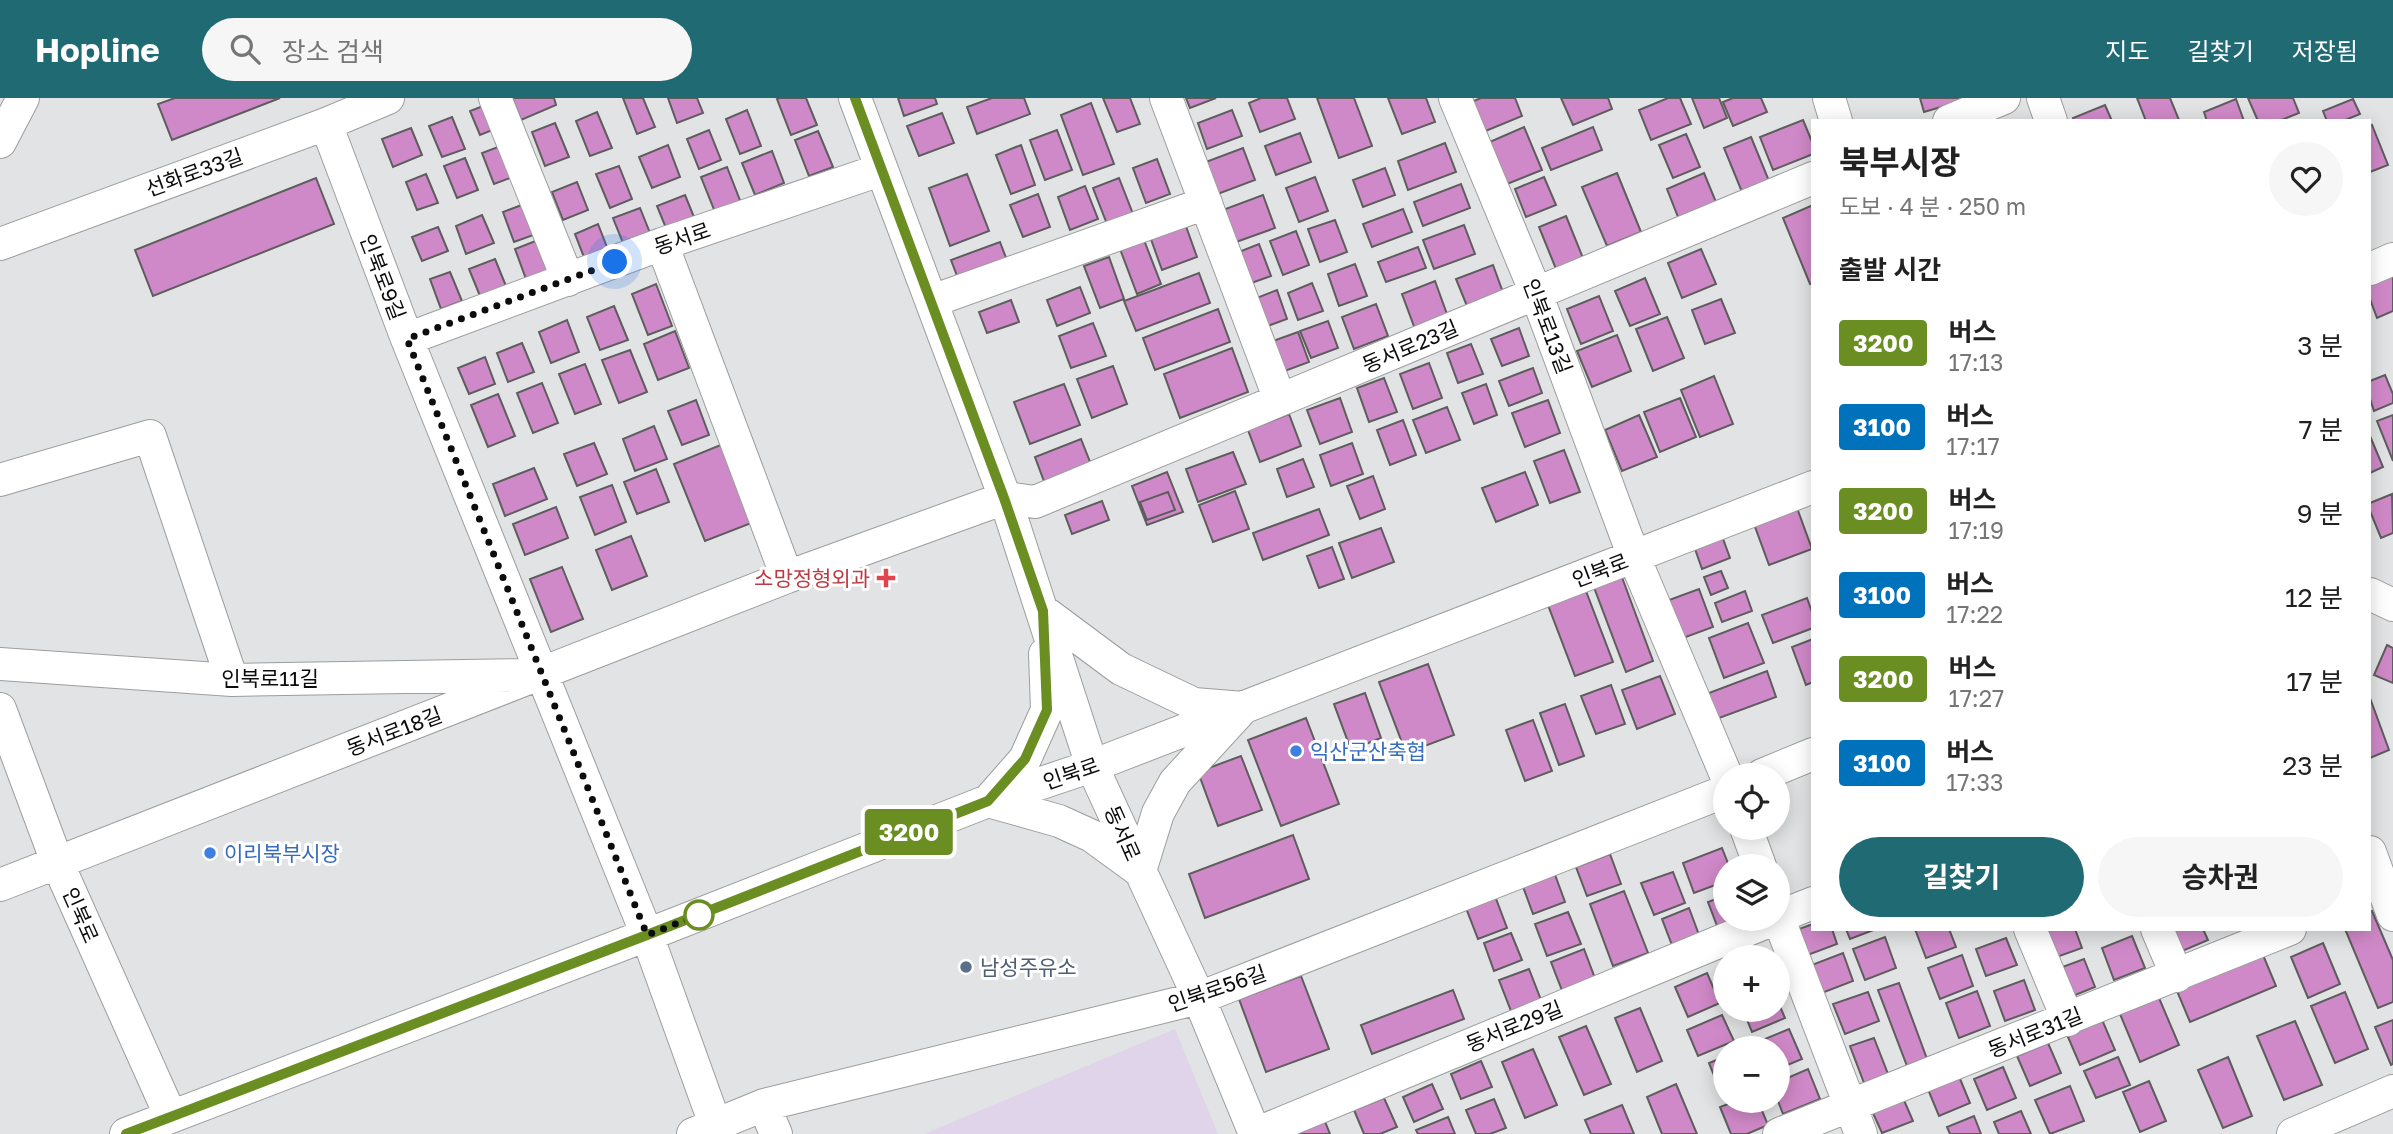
<!DOCTYPE html>
<html lang="ko">
<meta charset="utf-8">
<style>
body{margin:0;font-family:"Golos Text","Noto Sans KR",sans-serif;background:#f6f6f6;color:#222;height:100vh;display:flex;flex-direction:column;font-size:26px;white-space:nowrap}
*{box-sizing:border-box;margin:0}
p{font-size:23px;color:#767676}
.icon{flex:none;width:38px;height:38px;fill:none;stroke:currentColor;stroke-width:2;stroke-linecap:round;stroke-linejoin:round}
.map{position:relative;flex:1;overflow:hidden}
.details{position:absolute;left:1811px;top:21px;width:560px;height:812px;display:flex;flex-direction:column;background:#fff;border-radius:0px;box-shadow:0 4px 18px #0003}
.details>*{flex:none}
.badge{padding:0 14px;border-radius:5px;font-size:24px;line-height:46px}
.tools{position:absolute;left:1713px;top:665px;display:grid;gap:14px}
.tools a{display:grid;place-items:center;width:77px;height:77px;border-radius:50%;background:#fff;box-shadow:0 4px 18px #0003;font-size:35px}
.you{position:absolute;width:35px;height:35px;margin:-18px;border:5px solid #fff;border-radius:50%;background:#1a73e8;box-shadow:0 0 0 10px #1a73e833}
.map>.badge{position:absolute;translate:-50% -50%;box-shadow:0 0 0 4px #fff}
h2{padding:0 28px;font-size:26px;line-height:63px}
.round{display:grid;place-items:center;flex:none;width:74px;height:74px;border-radius:37px;background:#f6f6f6}
.headline{display:flex;align-items:center;justify-content:space-between;height:119px;padding:0 28px}
h1{font-size:33px;font-weight:700;line-height:52px}
.primary-button{display:flex;gap:14px;margin-top:auto;padding:14px 28px}
.primary-button a{flex:1;height:80px;border-radius:42px;background:#206a74;color:#fff;font-size:28px;font-weight:700;line-height:80px;text-align:center}
.primary-button a+a{background:#f6f6f6;color:#222}
ul{padding:0;list-style:none}
li{display:flex;align-items:center;gap:21px;height:84px;padding:0 28px}
li div{flex:1}
li b{display:block;font-size:26px}
li em{font-style:normal}
li .badge{min-width:77px;font-weight:700;text-align:center}
header{display:flex;align-items:center;gap:42px;box-sizing:border-box;height:98px;padding:0 35px;background:#206a74;color:#fff}
header strong{font-size:33px}
nav{display:flex;gap:38px;margin-inline-start:auto;font-size:24px}
.search{width:490px;height:63px;background:#f6f6f6;display:flex;align-items:center;gap:18px;box-sizing:border-box;padding:0 24px;border-radius:38px;color:#767676;font-size:26px}
.map>svg:first-child{display:block}
.education{fill:#dfd4e9}
.building{fill:#d089c8;stroke:#5e5d5e;stroke-width:2}
.lines{fill:none;stroke-linecap:round;stroke-linejoin:round}
.minor-casing{stroke:#9c9d9e;stroke-width:34}
.minor{stroke:#fff;stroke-width:32}
.line-casing{stroke:#fff;stroke-width:16}
.line{stroke:#6b8e23;stroke-width:10}
.walk{stroke:#0c0c0c;stroke-width:7;stroke-dasharray:0 12.6}
.health-dot{fill:#e0444e;stroke:#fff;stroke-width:2.5}
.shop-dot{fill:#3f7fe0;stroke:#fff;stroke-width:2.5}
.stop-dot{fill:#fff;stroke:#6b8e23;stroke-width:3.5}
.service-dot{fill:#5c6f8a;stroke:#fff;stroke-width:2.5}
.labels{text-anchor:middle;dominant-baseline:central;stroke-width:6;stroke-linejoin:round;paint-order:stroke}
.street-label{font-size:21px;fill:#0c0c0c;stroke:#fff}
.health-label{font-size:21px;fill:#be3a42;stroke:#fff;text-anchor:end}
.shop-label{font-size:21px;fill:#366cbe;stroke:#fff;text-anchor:start}
.service-label{font-size:21px;fill:#4e5e75;stroke:#fff;text-anchor:start}
</style>
<header>
<strong>Hopline</strong>
<div class="search"><svg class="icon" aria-label="search" viewBox="0 0 24 24"><circle cx="10" cy="10" r="6"/><path d="M15 15l6 6"/></svg>장소 검색</div>
<nav><a>지도</a><a>길찾기</a><a>저장됨</a></nav>
</header>
<div class="map">
<svg width="2393" height="1036" viewBox="0 0 2393 1036">
<rect width="100%" height="100%" fill="#e2e3e4"/>
<path class="education" d="M1175,931l43,105h-294z"/>
<path class="building" d="M175,0h105l-108,42 -14,-36z
M512,0h42l2,7 -35,15z
M623,0h20l12,29 -18,7z
M668,0h29l6,15 -26,10z
M780,0h26l11,27 -26,10 -14,-36z
M898,0h37l2,6 -33,12z
M992,0h32l6,16 -53,20 -10,-27z
M1103,0h27l10,26 -23,8z
M1186,0h30l-26,10z
M1261,0h26l8,21 -35,13 -11,-29z
M1317,0h37l18,48 -33,12z
M1388,0h38l9,24 -33,12z
M1481,0h34l7,18 -46,19 -12,-30z
M1561,0h47l4,11 -39,16z
M1668,0h12l11,26 -40,16 -12,-30z
M1692,0h27l8,20 -23,10z
M1733,0h28l6,14 -34,14 -10,-24z
M1920,0h45v2l-41,12z
M2137,0h33l9,22 -33,1z
M2248,0h45l6,15 -20,8h-21z
M2236,1l8,22h-37l-3,-9z
M2353,1l7,15 -17,7h-16l-4,-10z
M496,3l9,24 -25,10 -10,-24z
M1091,5l23,61 -31,11 -22,-60z
M2105,7l7,16h-38l-1,-3z
M747,12l14,36 -21,8 -14,-35z
M1232,12l10,26 -35,13 -9,-26z
M597,14l15,36 -22,8 -14,-35z
M942,15l12,30 -35,13 -12,-30z
M452,19l13,32 -23,8 -13,-31z
M1803,22l10,24v10l-40,16 -13,-33z
M555,25l14,34 -24,9 -13,-34z
M2372,27l16,40 -18,7v-46z
M1524,29l18,43 -40,16 -17,-42z
M1593,29l9,23 -51,20 -9,-22z
M411,30l11,27 -29,12 -11,-28z
M709,32l12,30 -22,9 -12,-30z
M1057,32l15,40 -27,10 -15,-40z
M818,33l15,36 -24,9 -14,-36z
M1300,35l11,29 -35,13 -11,-29z
M1686,36l14,33 -27,11 -14,-33z
M1751,39l18,44 -27,11 -18,-44z
M1445,45l11,29 -48,18 -10,-29z
M506,46l12,31 -24,9 -12,-31z
M668,47l12,32 -28,11 -13,-31z
M1021,47l14,40 -24,9 -15,-39z
M1243,50l12,32 -40,15 -12,-32z
M772,53l12,32 -29,12 -13,-32z
M465,60l13,32 -21,8 -13,-32z
M1157,61l13,35 -24,9 -13,-35z
M619,68l13,33 -22,9 -14,-34z
M727,69l14,36 -26,9 -14,-35z
M1385,70l10,27 -32,12 -10,-27z
M1617,75l24,59 -34,14 -25,-59z
M1704,75l14,34 -38,15 -13,-33z
M426,76l12,29 -21,7 -11,-28z
M967,76l22,57 -39,15 -21,-58z
M1315,79l13,34 -29,11 -13,-34z
M1544,79l12,28 -30,12 -11,-28z
M316,80l18,46 -181,72 -18,-46z
M1119,80l14,36 -26,10 -14,-36z
M577,84l11,28 -25,10 -11,-28z
M1461,86l9,24 -47,18 -9,-24z
M1085,88l13,33 -28,11 -12,-33z
M1038,96l12,33 -27,10 -13,-32z
M685,97l11,27 -28,11 -11,-27z
M1263,97l12,33 -50,18 -13,-32z
M527,105l12,30 -25,9 -11,-30z
M1813,107v78l-3,1 -27,-66z
M640,110l14,35 -27,10 -14,-35z
M1403,111l9,23 -40,15 -9,-23z
M482,117l12,28 -28,11 -10,-28z
M1566,118l17,42 -27,11 -17,-42z
M1183,120l14,39 -35,13 -14,-39z
M1335,122l12,32 -27,10 -12,-33z
M598,126l12,31 -23,10 -12,-31z
M1464,127l11,29 -41,15 -11,-29z
M438,129l10,24 -26,10 -10,-24z
M1296,133l13,34 -26,10 -13,-34z
M538,142l12,30 -24,9 -11,-30z
M1144,142l17,44 -24,10 -17,-45z
M1000,144l8,21 -49,18 -8,-21z
M1259,146l12,32 -28,10 -12,-31z
M1418,149l8,21 -40,14 -8,-20z
M1701,151l15,35 -34,14 -14,-35z
M1109,159l15,42 -24,9 -16,-42z
M495,161l13,32 -26,10 -13,-32z
M2393,162v51l-16,7 -7,-19v-29z
M1355,166l12,32 -28,10 -11,-32z
M1493,167l12,33 -36,13 -13,-32z
M450,174l12,29 -21,8 -11,-30z
M1199,175l11,30 -74,28 -12,-30z
M1645,180l15,36 -30,12 -15,-35z
M1435,183l13,36 -33,12 -13,-35z
M1312,185l11,28 -25,9 -10,-27z
M656,186l16,42 -24,9 -16,-41z
M1080,189l10,26 -33,13 -10,-26z
M1277,192l10,29 -28,10 -10,-28z
M1599,198l14,35 -32,13 -14,-35z
M1721,201l14,34 -30,11 -13,-34z
M1011,202l8,22 -32,11 -8,-21z
M1376,206l12,32 -34,13 -12,-32z
M614,208l14,34 -28,10 -13,-33z
M1218,211l12,33 -75,28 -12,-32z
M1667,219l17,41 -31,13 -17,-42z
M567,222l12,32 -28,11 -12,-31z
M1328,223l10,27 -27,10 -11,-27z
M1093,225l13,33 -35,12 -12,-32z
M1519,230l10,28 -27,10 -11,-27z
M675,233l14,37 -31,12 -14,-36z
M1298,234l11,30 -27,10 -12,-30z
M1617,237l14,36 -39,16 -15,-36z
M522,245l12,29 -26,10 -11,-29z
M1471,246l12,30 -25,9 -11,-30z
M1232,250l16,44 -68,26 -16,-44z
M630,252l17,42 -28,11 -17,-43z
M485,259l10,27 -26,10 -11,-26z
M1429,265l13,35 -29,11 -13,-35z
M585,266l16,40 -26,10 -16,-40z
M1113,268l14,38 -35,14 -15,-39z
M1533,270l9,25 -33,13 -10,-25z
M2385,277l8,19v9l-19,8 -4,-12v-18z
M1714,278l19,48 -33,13 -19,-47z
M1384,280l13,34 -28,10 -12,-34z
M542,285l16,40 -25,10 -16,-40z
M1064,286l16,41 -50,19 -16,-42z
M1486,286l11,31 -23,9 -12,-31z
M498,296l17,42 -27,11 -17,-42z
M1340,300l12,34 -32,12 -13,-34z
M1680,300l16,39 -36,15 -16,-40z
M696,302l13,35 -27,10 -14,-34z
M1548,302l12,33 -35,14 -13,-34z
M1447,309l13,33 -34,13 -13,-33z
M1289,316l12,32 -41,16 -12,-32z
M1639,317l18,42 -35,14 -17,-41z
M2393,317v46l-16,-40z
M1403,322l13,35 -26,10 -13,-35z
M654,328l13,33 -32,12 -12,-32z
M2370,338l13,31 -13,6z
M1081,341l11,28 -47,17 -10,-27z
M594,345l13,31 -30,12 -13,-32z
M1352,345l11,31 -32,12 -11,-31z
M723,346l31,78 -49,19 -31,-77z
M1564,352l16,42 -30,11 -16,-42z
M1233,354l13,32 -48,18 -12,-33z
M1303,361l11,28 -27,10 -10,-28z
M534,370l13,31 -42,17 -12,-32z
M656,371l13,33 -32,12 -13,-32z
M1167,374l16,40 -36,13 -15,-39z
M1525,374l13,33 -42,17 -14,-34z
M1373,378l12,33 -25,10 -13,-33z
M612,387l14,37 -31,13 -15,-38z
M1235,393l14,38 -36,13 -14,-37z
M1168,394l7,18 -28,10 -7,-18z
M2392,396l1,39 -12,5 -11,-27v-8z
M1102,403l7,19 -37,14 -7,-19z
M556,409l12,31 -43,17 -12,-31z
M1797,410l15,41 -43,16 -15,-41z
M1319,411l10,26 -66,25 -10,-27z
M1381,430l13,34 -42,16 -13,-35z
M631,438l16,40 -35,14 -16,-40z
M1722,438l8,22 -28,11 -8,-23z
M1332,449l12,32 -25,9 -12,-32z
M562,469l21,52 -32,13 -21,-53z
M1721,473l7,17 -17,7 -7,-18z
M1620,474l33,89 -27,11 -34,-90z
M1581,480l32,84 -38,14 -32,-84z
M1699,491l14,38 -30,11 -14,-38z
M1745,493l7,20 -30,11 -7,-19z
M1807,500l6,17v13l-40,15 -11,-28z
M1748,525l16,40 -40,15 -15,-40z
M1813,541v43l-7,3 -14,-38z
M2387,547l6,3v35l-19,-8z
M1428,566l26,71 -48,18 -27,-71z
M1767,573l9,26 -65,24 -10,-25z
M1660,578l15,38 -38,15 -15,-39z
M1611,587l14,39 -29,10 -15,-38z
M1365,595l16,45 -30,12 -17,-46z
M2370,600l19,52 -19,8z
M1565,606l19,52 -25,9 -19,-52z
M1306,620l33,86 -58,22 -33,-86z
M1533,622l19,51 -27,10 -19,-51z
M1241,658l21,54 -44,16 -20,-54z
M1293,737l16,44 -104,39 -16,-44z
M1722,750l7,18h-3v15l-32,12 -11,-30z
M1610,756l11,30 -34,12 -11,-29z
M1554,774l11,30 -32,12 -11,-30z
M1673,774l12,31 -31,12 -13,-32z
M1624,793l24,62 -35,13 -23,-62z
M1726,797v24h25l-32,12 -11,-29z
M1495,798l12,32 -29,11 -12,-31z
M1689,810l13,35 -27,10 -13,-34z
M2372,813l21,49v42l-15,6 -33,-79h25v-17z
M1568,814l13,32 -34,12 -12,-32z
M1813,826v5h19l5,15 -32,12 -9,-26z
M1846,831h30l-26,10z
M1915,831h34l7,18 -30,11z
M2040,831h35l7,19 -31,11z
M2162,831h41l5,11 -35,15z
M1511,835l11,27 -28,11 -10,-28z
M2132,838l13,32 -31,12 -12,-32z
M1885,839l11,31 -31,12 -12,-31z
M2006,840l11,27 -31,11 -10,-27z
M2323,845l17,41 -32,14 -17,-41z
M1584,851l12,32 -33,12 -12,-31z
M1843,855l10,28 -39,15 -10,-28z
M1962,857l11,31 -33,13 -12,-31z
M2263,857l13,31 -86,36 -13,-31z
M2084,861l11,28 -27,11 -11,-29z
M1529,871l12,31 -30,11 -12,-31z
M1707,875l13,30 -32,14 -13,-30z
M1301,878l28,73 -63,23 -27,-73z
M2024,882l11,30 -30,11 -11,-30z
M1899,885l28,76 -20,7 -29,-76z
M1453,892l11,29 -92,35 -11,-29z
M1977,893l13,35 -31,12 -13,-35z
M1868,894l11,29 -34,13 -12,-30z
M2345,894l23,57 -33,14 -24,-57z
M2159,900l20,47 -39,17 -20,-48z
M1778,904l7,16 -33,14 -9,-22h35z
M1640,910l22,53 -25,11 -22,-54z
M1722,917l12,26 -36,15 -11,-26z
M2100,917l15,35 -35,15 -15,-35z
M2393,922v44l-2,1 -16,-38z
M2295,923l27,64 -38,15 -27,-64z
M1586,928l25,58 -27,11 -25,-58z
M1789,931l13,30 -24,10v-21h-29l-1,-2z
M1874,940l14,36 -24,9 -14,-37z
M2048,945l13,30 -31,13 -13,-30z
M1533,951l24,56 -32,13 -23,-56z
M1726,958v35l-5,2 -12,-30z
M2118,959l12,28 -34,13 -12,-27z
M2228,959l24,59 -29,12 -25,-58z
M1481,963l11,26 -31,12 -10,-25z
M2003,969l13,31 -29,12 -13,-31z
M1808,971l12,30 -37,15 -5,-13v-19z
M1958,976l12,29 -31,13 -12,-29z
M2149,983l17,40 -26,11 -17,-40z
M1432,986l11,25 -29,13 -11,-25z
M1676,986l21,50h-35l-15,-37z
M2070,988l14,35 -34,13 -15,-34z
M1384,1000l13,29 -17,7h-16l-10,-24z
M1903,1000l10,23 -31,12 -10,-22z
M1494,1001l12,29 -16,6h-14l-10,-24z
M1736,1003h22l10,24 -21,9h-16l-11,-27z
M1622,1007l12,29h-43l-6,-14z
M2021,1013l10,23h-32l-5,-12z
M1974,1018l7,18h-31l-3,-7z
M1448,1019l7,17h-37l-2,-4z
M1324,1021l6,15h-39z"/>
<g class="lines">
<defs>
<path id="minor" d="M495,0l73,182
M855,0l150,400 87,268 107,232 56,136
M1166,0l114,302
M1455,0l81,195 98,264 92,218
M1829,0l7,23
M2043,0l8,23
M1949,23l55,-23
M326,26l81,215 240,596 68,189
M0,44l23,-44
M0,146l326,-120 62,-26
M662,146l125,333
M2370,171l23,-10
M932,203l274,-98
M407,241l255,-95 218,-74
M0,382l150,-44 82,244
M2370,496l23,11
M0,566l232,16 288,-5
M0,611l57,153 114,255
M1762,677l51,-21
M989,702l36,-41 22,-49 -2,-56
M988,703l71,20 33,15 48,35 18,-58 17,-31 68,-74 -49,-4 -73,-35 -78,-58
M1746,730l14,38
M2370,754l23,63
M0,787l787,-308 218,-79 30,4 778,-324
M1778,819l83,217
M1778,819l35,-14
M2030,831l38,91
M2157,831l20,47
M764,1007l12,29
M126,1036l521,-199 341,-134 104,-35 721,-279
M693,1036l71,-29 435,-107 527,-207
M1255,1036l519,-215
M1779,1036l511,-205
M2293,1036l100,-43"/>
</defs>
<use href="#minor" class="minor-casing"/>
<use href="#minor" class="minor"/>
</g>
<g class="lines">
<defs>
<path id="line" d="M126,1036l521,-199 341,-134 37,-42 22,-49 -4,-99 -39,-113 -149,-400"/>
</defs>
<use href="#line" class="line-casing"/>
<use href="#line" class="line"/>
<path class="walk" d="M615,164l-208,77 240,596 52,-20"/>
</g>
<path class="health-dot" d="M882.5 469.5h7v7h7v7h-7v7h-7v-7h-7v-7h7z"/>
<g class="shop-dot">
<circle cx="1296" cy="653" r="7"/>
<circle cx="210" cy="755" r="7"/>
</g>
<circle class="stop-dot" cx="699" cy="817" r="14"/>
<circle class="service-dot" cx="966" cy="869" r="7"/>
<g class="labels">
<g class="street-label">
<text transform="translate(194 74) rotate(-20)">선화로33길</text>
<text transform="translate(682 140) rotate(-19)">동서로</text>
<text transform="translate(383 179) rotate(69)">인북로9길</text>
<text transform="translate(1548 228) rotate(69)">인북로13길</text>
<text transform="translate(1410 248) rotate(-23)">동서로23길</text>
<text transform="translate(1600 472) rotate(-21)">인북로</text>
<text x="270" y="580">인북로11길</text>
<text transform="translate(394 633) rotate(-21)">동서로18길</text>
<text transform="translate(1071 675) rotate(-19)">인북로</text>
<text transform="translate(1123 735) rotate(66)">동서로</text>
<text transform="translate(81 817) rotate(66)">인북로</text>
<text transform="translate(1217 890) rotate(-19)">인북로56길</text>
<text transform="translate(1514 928) rotate(-22)">동서로29길</text>
<text transform="translate(2035 934) rotate(-22)">동서로31길</text>
</g>
<g class="health-label">
<text x="870" y="480">소망정형외과</text>
</g>
<g class="shop-label">
<text x="1310" y="653">익산군산축협</text>
<text x="224" y="755">이리북부시장</text>
</g>
<g class="service-label">
<text x="980" y="869">남성주유소</text>
</g>
</g>
</svg>
<div class="tools">
<a><svg class="icon" aria-label="locate" viewBox="0 0 24 24"><circle cx="12" cy="12" r="6"/><path d="M12 2v4M12 18v4M2 12h4M18 12h4"/></svg></a>
<a><svg class="icon" aria-label="layers" viewBox="0 0 24 24"><path d="M12 4l9 5-9 5-9-5zM3 14l9 5 9-5"/></svg></a>
<a>+</a>
<a>−</a>
</div>
<div class="you" style="left:615px;top:164px"></div>
<b class="badge" style="left:909px;top:734px;background:#6b8e23;color:#fff">3200</b>
<section class="details">
<div class="headline"><div><h1>북부시장</h1><p>도보 · 4 분 · 250 m</p></div><a class="round"><svg class="icon" aria-label="heart" viewBox="0 0 24 24"><path d="M12 20l-8-8c-3-5 5-10 8-4 3-6 11-1 8 4z"/></svg></a></div>
<h2>출발 시간</h2>
<ul>
<li><span class="badge" style="background:#6b8e23;color:#fff">3200</span><div><b>버스</b><p>17:13</p></div><em>3 분</em></li>
<li><span class="badge" style="background:#0072bc;color:#fff">3100</span><div><b>버스</b><p>17:17</p></div><em>7 분</em></li>
<li><span class="badge" style="background:#6b8e23;color:#fff">3200</span><div><b>버스</b><p>17:19</p></div><em>9 분</em></li>
<li><span class="badge" style="background:#0072bc;color:#fff">3100</span><div><b>버스</b><p>17:22</p></div><em>12 분</em></li>
<li><span class="badge" style="background:#6b8e23;color:#fff">3200</span><div><b>버스</b><p>17:27</p></div><em>17 분</em></li>
<li><span class="badge" style="background:#0072bc;color:#fff">3100</span><div><b>버스</b><p>17:33</p></div><em>23 분</em></li>
</ul>
<div class="primary-button"><a>길찾기</a><a>승차권</a></div>
</section>
</div>
